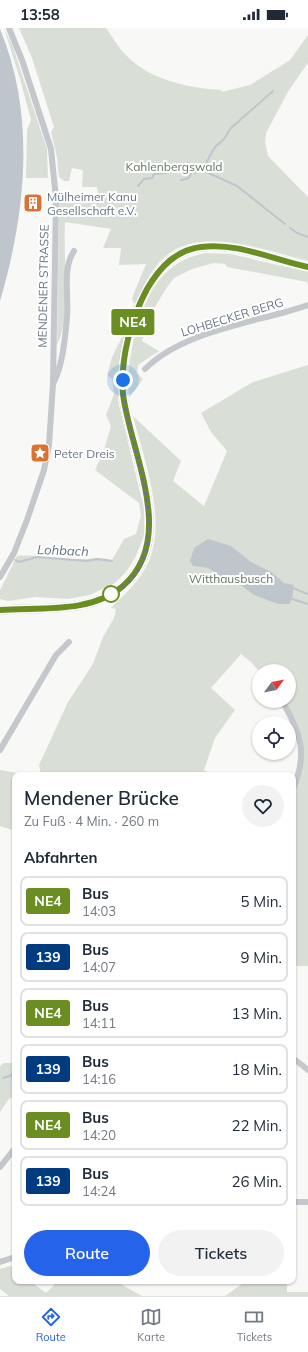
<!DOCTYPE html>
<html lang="de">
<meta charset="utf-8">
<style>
body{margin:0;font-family:Mulish,sans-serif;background:#f2f2f3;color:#1f2937;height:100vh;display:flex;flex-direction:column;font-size:15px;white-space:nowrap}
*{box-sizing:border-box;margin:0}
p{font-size:13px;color:#747a83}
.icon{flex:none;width:22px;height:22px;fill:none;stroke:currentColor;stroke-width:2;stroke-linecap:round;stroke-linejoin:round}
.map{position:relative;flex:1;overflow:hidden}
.sheet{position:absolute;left:12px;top:744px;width:284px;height:512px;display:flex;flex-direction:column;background:#fff;border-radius:8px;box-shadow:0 1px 3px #0004}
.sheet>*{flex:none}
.badge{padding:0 8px;border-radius:3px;font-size:14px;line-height:26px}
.needle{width:26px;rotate:58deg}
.fabs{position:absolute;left:252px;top:636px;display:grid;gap:8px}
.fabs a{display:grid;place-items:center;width:44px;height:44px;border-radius:50%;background:#fff;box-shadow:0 1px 3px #0004;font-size:20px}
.you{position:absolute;width:20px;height:20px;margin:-10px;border:3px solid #fff;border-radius:50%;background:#1a73e8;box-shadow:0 0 0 6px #1a73e833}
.map>.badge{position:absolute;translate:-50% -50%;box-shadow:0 0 0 2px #fff}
h2{padding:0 12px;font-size:15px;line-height:36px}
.round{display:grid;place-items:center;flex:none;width:42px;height:42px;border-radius:21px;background:#f2f2f3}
.head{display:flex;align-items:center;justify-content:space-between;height:68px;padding:0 12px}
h1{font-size:19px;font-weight:600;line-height:30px}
.cta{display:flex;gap:8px;margin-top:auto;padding:8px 12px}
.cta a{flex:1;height:46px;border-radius:24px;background:#2563eb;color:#fff;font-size:16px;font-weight:600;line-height:46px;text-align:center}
.cta a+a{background:#f2f2f3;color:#1f2937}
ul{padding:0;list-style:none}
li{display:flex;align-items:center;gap:12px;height:50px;margin:0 8px 6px;padding:0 4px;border:2px solid #e0e1e3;border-radius:8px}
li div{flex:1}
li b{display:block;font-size:15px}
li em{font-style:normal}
li .badge{min-width:44px;font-weight:700;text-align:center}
.status{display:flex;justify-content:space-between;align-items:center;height:28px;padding:0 20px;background:#fff;direction:ltr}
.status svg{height:11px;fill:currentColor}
.menu{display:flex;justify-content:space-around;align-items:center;height:56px;border-top:1px solid #e0e1e3;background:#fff;font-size:11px;color:#747a83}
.menu a{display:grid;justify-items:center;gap:2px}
.menu .selected{color:#2563eb}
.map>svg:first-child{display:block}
.green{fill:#d9dfd7}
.water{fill:#bec6cc}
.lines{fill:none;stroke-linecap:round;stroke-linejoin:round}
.stream{stroke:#bec6cc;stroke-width:2}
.major-casing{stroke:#b7bbbf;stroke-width:9}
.minor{stroke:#c4c7cb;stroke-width:6}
.major{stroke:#fff;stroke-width:8}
.line-casing{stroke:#fff;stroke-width:9}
.line{stroke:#6b8e23;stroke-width:6}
.walk{stroke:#697586;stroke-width:4;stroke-dasharray:0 7.2}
.stop-dot{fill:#fff;stroke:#6b8e23;stroke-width:2}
.labels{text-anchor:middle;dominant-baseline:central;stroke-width:4;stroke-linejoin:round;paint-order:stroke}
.park-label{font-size:12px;fill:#657863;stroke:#fff}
.poi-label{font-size:12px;fill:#697586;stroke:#fff;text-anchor:start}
.street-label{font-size:12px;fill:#697586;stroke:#fff}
.water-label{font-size:13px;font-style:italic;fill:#647581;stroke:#fff}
</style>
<div class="status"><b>13:58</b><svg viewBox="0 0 49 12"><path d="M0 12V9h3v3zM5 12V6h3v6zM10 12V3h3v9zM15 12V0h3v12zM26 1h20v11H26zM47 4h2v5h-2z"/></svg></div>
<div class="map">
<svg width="308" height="1268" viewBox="0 0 308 1268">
<rect width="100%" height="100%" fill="#f8f8f6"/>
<path class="green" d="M4,0l9,19 34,102 1,29h-22l1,-48 4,-10 -11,-41z
M19,0h87c6,8 11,18 18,25 24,27 64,35 98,37l-1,2 29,-7 40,-25 18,-25v28l-19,27 -23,43 -1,9 3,14 40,41v64c-41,-10 -106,-36 -142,-5 -15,12 -23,32 -32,48l-2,-6 14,-34 -27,1 2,-17h-18l8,-19 -46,-7c-2,31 6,98 -8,123l2,-142h40l-2,-16h-15l1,-17 -11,-2 -3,13h-5l-5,-4 -2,-20 -6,-25 3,-5 -22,-69z
M205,225l26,1 77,18v13l-1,-3 -80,-15 -2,-3 -11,-1 -22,6 -18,9 -7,9 -15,25 -10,29 17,10 -21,14 -1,8 6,6 -14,19c-4,-38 11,-109 45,-132 9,-7 19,-10 31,-13z
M124,305l-6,68 26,108v27l-9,22 -9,14 -11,11 -25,12 -22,4 -33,-2 -27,4 -8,-2v-9l17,-34c23,-2 44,4 67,3 12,0 15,-2 28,1l12,-21 12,-5 5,-19 -2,-12 -44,-33 9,-20 7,-24 -5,-11 8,-21 -2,-15 -5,-4 5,-18z
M308,337v601h-12l-3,-9v-164c15,-30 8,-63 -9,-92h5v-30h-30l-8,-9 -10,-8 -30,34 24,22 -20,28 -11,32 6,5h-169l-2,-10 29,-63 25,-38 10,-27 11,-19 2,-9 -5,-1c12,-13 25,-23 34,-39 25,-43 -1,-109 -12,-153l48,45 -8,20 31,25 23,-55 -16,-19 -10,-19 52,-31z
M0,742l30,5h-15v56l-15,-5z
M4,1035h11v33l-6,3 -9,13v-46z
M10,1238l5,4v11h15l16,12 12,-12h57l27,15h-133l-9,-7v-20z
M246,1253h41v11h21v4h-83z"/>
<path class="water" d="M0,1c36,86 26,184 0,272z
M208,511l23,7 20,16 20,10 13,11 10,2 -2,14 -3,5h-11l-24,-9 -12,-9 -13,-5 -21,-13 -15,-2 -3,-5 4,-13z"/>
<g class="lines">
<path class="stream" d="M202,142l35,16 48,38
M181,152l8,-2 3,-7 4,2 6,-3 13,-23 9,-8 7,-11 42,-37
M138,158l6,-7 8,-1 2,-4 12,-1
M290,200l7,5 11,4
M15,532l4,2 18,-5 50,4 10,-2 15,2
M293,560l15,6
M292,571l16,5
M3,1050l7,-2 5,-5"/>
<defs>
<path id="major" d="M0,582c39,-3 91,4 123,-24 56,-48 6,-134 0,-192 -3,-35 7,-75 24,-105 13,-22 29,-39 54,-42 36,-5 73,13 107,20"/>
</defs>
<use href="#major" class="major-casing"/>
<path class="minor" d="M145,341c39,-39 111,-46 163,-64
M54,354c9,-18 11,-44 13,-65 2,-22 -5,-48 7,-66
M0,549l14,-24 13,-33 17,-50 5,-25 4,-61 3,-185 -5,-50 -29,-89 -13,-32
M282,673c19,32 26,53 11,88
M0,722l56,-95 13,-13
M293,938v20
M293,1030l15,12
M0,1139l15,-19
M293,1174h15
M0,1234l15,-5"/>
<use href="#major" class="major"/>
</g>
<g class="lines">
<defs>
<path id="line" d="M0,582c39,-3 91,4 123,-24 55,-48 7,-134 0,-192 -3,-35 8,-75 24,-105 13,-22 29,-39 54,-42 36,-5 73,13 107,20"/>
</defs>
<use href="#line" class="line-casing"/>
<use href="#line" class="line"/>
<path class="walk" d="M111,566c78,-41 11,-150 12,-214"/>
</g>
<defs>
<symbol id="building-square" viewBox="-11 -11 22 22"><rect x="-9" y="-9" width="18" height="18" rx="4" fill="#dc7232" stroke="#fff"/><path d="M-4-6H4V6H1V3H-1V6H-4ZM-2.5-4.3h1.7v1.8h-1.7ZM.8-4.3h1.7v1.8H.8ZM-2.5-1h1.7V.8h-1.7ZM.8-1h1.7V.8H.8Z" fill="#fff"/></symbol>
<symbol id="sight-square" viewBox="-11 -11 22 22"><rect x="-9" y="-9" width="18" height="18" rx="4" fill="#dc7232" stroke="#fff"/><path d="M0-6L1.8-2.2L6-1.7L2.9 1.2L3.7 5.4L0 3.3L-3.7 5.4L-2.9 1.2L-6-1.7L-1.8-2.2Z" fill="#fff"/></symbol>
</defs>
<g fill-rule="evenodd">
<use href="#building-square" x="22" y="164" width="22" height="22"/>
<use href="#sight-square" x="29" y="414" width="22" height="22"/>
</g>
<circle class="stop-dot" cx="111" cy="566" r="8"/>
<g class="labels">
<g class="park-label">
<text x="174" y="138">Kahlenbergswald</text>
<text x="231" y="550">Witthausbusch</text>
</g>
<g class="poi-label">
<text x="47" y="168">Mülheimer Kanu<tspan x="47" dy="14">Gesellschaft e.V.</tspan></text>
<text x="54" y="425">Peter Dreis</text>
</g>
<g class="street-label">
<text transform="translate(43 258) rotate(-89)">MENDENER STRASSE</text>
<text transform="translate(232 289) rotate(-17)">LOHBECKER BERG</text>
</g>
<g class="water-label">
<text transform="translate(63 522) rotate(2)">Lohbach</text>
</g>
</g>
</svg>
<div class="fabs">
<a><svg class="needle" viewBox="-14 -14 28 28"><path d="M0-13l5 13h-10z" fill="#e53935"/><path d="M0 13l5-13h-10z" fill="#747a83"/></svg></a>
<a><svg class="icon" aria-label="locate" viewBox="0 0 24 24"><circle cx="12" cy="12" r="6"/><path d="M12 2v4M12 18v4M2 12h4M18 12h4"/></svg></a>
</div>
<div class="you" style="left:123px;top:352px"></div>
<b class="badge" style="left:133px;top:294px;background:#6b8e23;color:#fff">NE4</b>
<section class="sheet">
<div class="head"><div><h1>Mendener Brücke</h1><p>Zu Fuß · 4 Min. · 260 m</p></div><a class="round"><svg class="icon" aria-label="heart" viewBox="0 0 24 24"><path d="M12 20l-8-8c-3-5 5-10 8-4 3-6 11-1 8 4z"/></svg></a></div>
<h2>Abfahrten</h2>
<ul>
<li><span class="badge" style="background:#6b8e23;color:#fff">NE4</span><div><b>Bus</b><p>14:03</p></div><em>5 Min.</em></li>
<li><span class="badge" style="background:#003b80;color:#fff">139</span><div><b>Bus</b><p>14:07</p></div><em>9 Min.</em></li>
<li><span class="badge" style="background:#6b8e23;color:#fff">NE4</span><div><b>Bus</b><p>14:11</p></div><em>13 Min.</em></li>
<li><span class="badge" style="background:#003b80;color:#fff">139</span><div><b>Bus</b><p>14:16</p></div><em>18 Min.</em></li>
<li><span class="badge" style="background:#6b8e23;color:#fff">NE4</span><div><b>Bus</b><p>14:20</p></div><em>22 Min.</em></li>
<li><span class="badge" style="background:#003b80;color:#fff">139</span><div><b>Bus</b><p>14:24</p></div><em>26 Min.</em></li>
</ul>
<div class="cta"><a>Route</a><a>Tickets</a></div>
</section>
</div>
<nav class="menu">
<a class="selected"><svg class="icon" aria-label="directions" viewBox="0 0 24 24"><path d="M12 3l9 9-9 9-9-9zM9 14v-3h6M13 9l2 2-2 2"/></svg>Route</a>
<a><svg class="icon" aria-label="map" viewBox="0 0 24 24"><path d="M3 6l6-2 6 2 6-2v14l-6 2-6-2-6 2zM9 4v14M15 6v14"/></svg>Karte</a>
<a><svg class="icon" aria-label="tickets" viewBox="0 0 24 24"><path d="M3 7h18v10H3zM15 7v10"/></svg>Tickets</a>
</nav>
